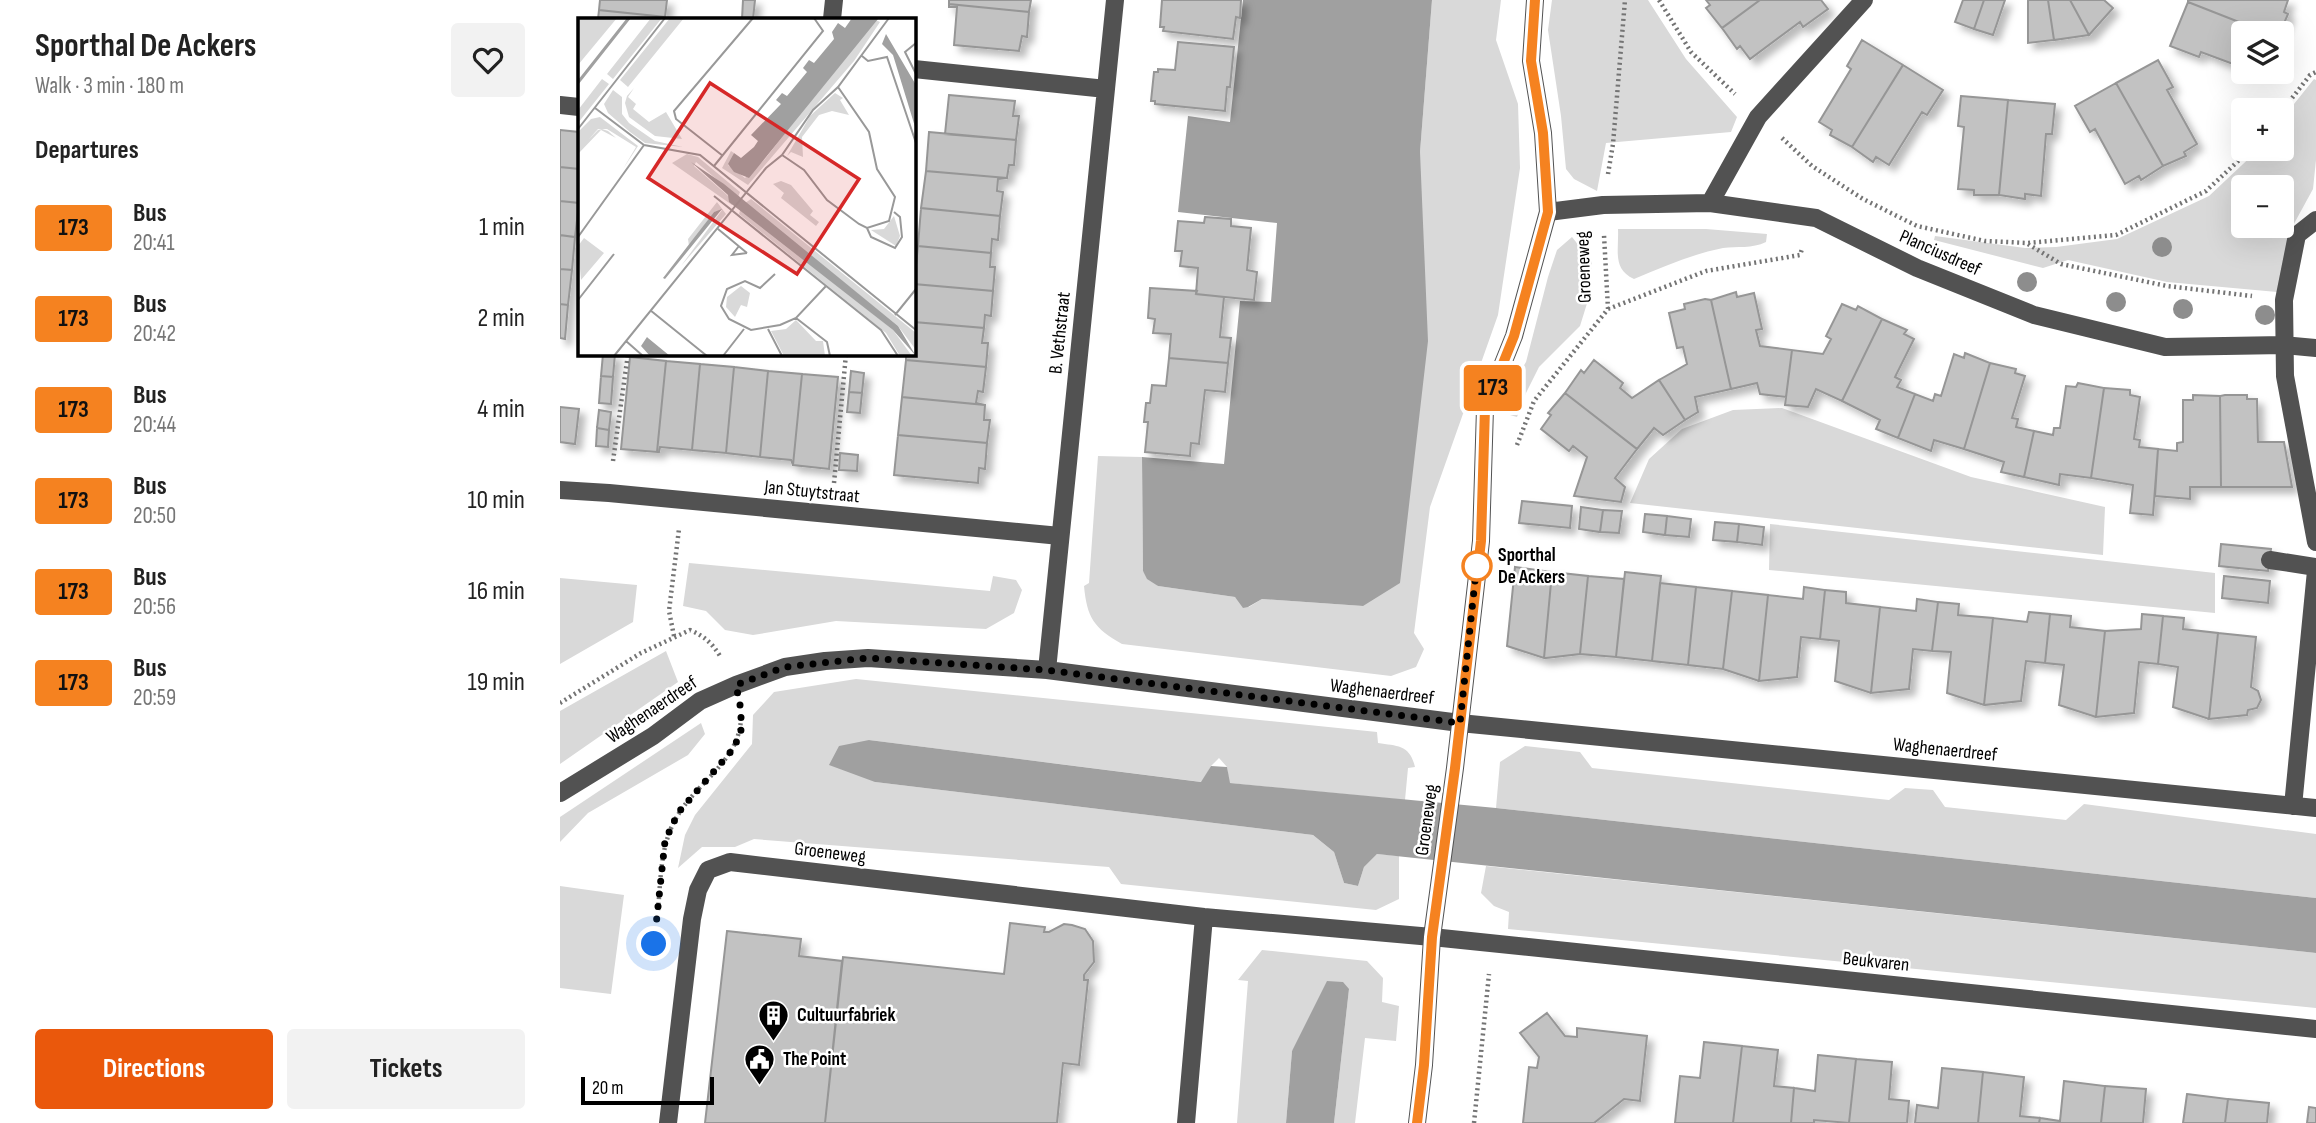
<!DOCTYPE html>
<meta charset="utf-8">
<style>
body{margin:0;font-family:"Sofia Sans Condensed",sans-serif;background:#f2f2f2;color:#222;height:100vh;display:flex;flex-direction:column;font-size:26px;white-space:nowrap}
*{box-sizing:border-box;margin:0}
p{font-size:23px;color:#767676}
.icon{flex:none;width:38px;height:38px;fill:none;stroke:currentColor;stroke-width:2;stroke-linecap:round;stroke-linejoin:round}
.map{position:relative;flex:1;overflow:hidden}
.sheet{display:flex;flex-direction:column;background:#fff;width:560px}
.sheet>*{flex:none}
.badge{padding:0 14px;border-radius:5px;font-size:24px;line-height:46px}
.fabs{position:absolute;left:1671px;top:21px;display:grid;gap:14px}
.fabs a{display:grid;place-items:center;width:63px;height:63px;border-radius:7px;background:#fff;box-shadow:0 7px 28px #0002;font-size:35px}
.scale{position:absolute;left:21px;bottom:18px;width:133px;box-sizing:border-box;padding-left:7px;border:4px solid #000;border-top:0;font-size:19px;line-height:24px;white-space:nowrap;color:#000;-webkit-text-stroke:5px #fff;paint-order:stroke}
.you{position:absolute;width:35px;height:35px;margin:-18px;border:5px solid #fff;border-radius:50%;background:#1a73e8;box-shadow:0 0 0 10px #1a73e833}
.map>.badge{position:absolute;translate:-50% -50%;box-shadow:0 0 0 4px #fff}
h2{padding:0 35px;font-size:26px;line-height:63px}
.round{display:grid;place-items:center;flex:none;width:74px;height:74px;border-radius:7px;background:#f2f2f2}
.headline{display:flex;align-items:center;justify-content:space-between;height:119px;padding:0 35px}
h1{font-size:33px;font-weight:700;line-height:52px}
.cta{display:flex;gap:14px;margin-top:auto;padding:14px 35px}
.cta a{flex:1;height:80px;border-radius:7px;background:#ea580c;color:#fff;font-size:28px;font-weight:700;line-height:80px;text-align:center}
.cta a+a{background:#f2f2f2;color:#222}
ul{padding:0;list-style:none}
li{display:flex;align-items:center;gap:21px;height:91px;padding:0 35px}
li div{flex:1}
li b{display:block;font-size:26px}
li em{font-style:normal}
li .badge{min-width:77px;font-weight:700;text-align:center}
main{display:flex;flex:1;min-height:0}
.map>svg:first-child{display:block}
.green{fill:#d9d9d9;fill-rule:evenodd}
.water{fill:#a0a0a0}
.building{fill:#c2c2c2;stroke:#969696;stroke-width:2;filter:url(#shadow)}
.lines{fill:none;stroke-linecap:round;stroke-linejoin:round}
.path{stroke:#747474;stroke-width:4.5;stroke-dasharray:2 3.5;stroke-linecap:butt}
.minor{stroke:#525252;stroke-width:18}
.tree{fill:#8d8d8d}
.line-casing{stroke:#fff;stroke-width:16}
.line{stroke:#f58220;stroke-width:10}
.walk{stroke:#000;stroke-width:7;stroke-dasharray:0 12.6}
.stop-dot{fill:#fff;stroke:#f58220;stroke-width:3.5}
.labels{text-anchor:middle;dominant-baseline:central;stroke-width:5;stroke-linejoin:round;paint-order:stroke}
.street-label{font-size:19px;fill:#000;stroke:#fff}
.stop-label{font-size:19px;font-weight:bold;fill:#000;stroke:#fff;text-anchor:start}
.poi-label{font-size:19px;font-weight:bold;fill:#000;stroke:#fff;text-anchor:start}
.inset-road{fill:none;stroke:#999;stroke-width:2}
.view{fill:#d62828;fill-opacity:0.15;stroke:#d62828;stroke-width:3.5}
.inset-edge{fill:none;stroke:#000;stroke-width:3.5}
</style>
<main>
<section class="sheet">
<div class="headline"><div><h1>Sporthal De Ackers</h1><p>Walk · 3 min · 180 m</p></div><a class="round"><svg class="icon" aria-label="heart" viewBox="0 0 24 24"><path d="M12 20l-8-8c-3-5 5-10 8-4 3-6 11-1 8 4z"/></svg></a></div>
<h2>Departures</h2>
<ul>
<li><span class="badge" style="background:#f58220;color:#111">173</span><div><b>Bus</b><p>20:41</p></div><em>1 min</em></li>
<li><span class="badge" style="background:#f58220;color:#111">173</span><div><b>Bus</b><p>20:42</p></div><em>2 min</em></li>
<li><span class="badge" style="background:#f58220;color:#111">173</span><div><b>Bus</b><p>20:44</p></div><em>4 min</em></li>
<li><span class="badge" style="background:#f58220;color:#111">173</span><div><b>Bus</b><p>20:50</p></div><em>10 min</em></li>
<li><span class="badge" style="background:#f58220;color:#111">173</span><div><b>Bus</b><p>20:56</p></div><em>16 min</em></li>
<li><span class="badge" style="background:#f58220;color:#111">173</span><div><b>Bus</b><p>20:59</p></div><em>19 min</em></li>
</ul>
<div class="cta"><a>Directions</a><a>Tickets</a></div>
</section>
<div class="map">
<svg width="1756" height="1123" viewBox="0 0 1756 1123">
<defs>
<filter id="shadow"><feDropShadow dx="6" dy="6" stdDeviation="3.5" flood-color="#0004"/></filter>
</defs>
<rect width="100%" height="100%" fill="#fff"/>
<path class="green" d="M872,0h69l-5,40 22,64 2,64 -22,147 -68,192 -16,126 10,16 -8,18 -25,9 -269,-32c-28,-16 -35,-26 -38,-58l5,-3 9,-127 44,1 1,114 15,15 77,11 14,10 13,-8 101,7 57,-454z
M992,0h96l38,59 51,58 -6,15 -125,11 -9,48 -23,-12 -8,-10 -5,-53 -13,-86z
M1754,79l2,1v80l-3,29 -23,42 -13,61 -110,-10 -99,-22 -25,8 -109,-28 1,-4 90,12 31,-1 61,-8 92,-43 50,-47h23v-30zM1684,187h38v39h-38z
M1058,229h88l61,5 -1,8c-14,7 -29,4 -43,6 -31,6 -60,19 -89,31 -22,-10 -15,-29 -16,-50z
M1012,237l20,25 -3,35 -9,29 -41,41 -13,26 -9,24 -14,-4 5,-21 18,-30 22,-85 9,-27z
M1222,408l189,69 134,30 -2,48 -473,-52 19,-44 33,-30 51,-19z
M1210,524l445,49v40l-446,-43z
M129,563l301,28 3,-15 23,4 6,10 -8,23 -28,16 -150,-8 -83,14 -28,-5 -19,-19 -23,-5z
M0,578l77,7 -4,37 -73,42z
M106,651l12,31 -118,82v-53z
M296,679l521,53 1,11c20,3 32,2 37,24l-7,1 -3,32 -176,-17 -2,-16 -8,-9 -8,8 -9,16 -333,-42 6,42 438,53 21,17 10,31 14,3 6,-19 13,-13 22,2v43l-23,11 -255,-26 -12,-17 -355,-28 -19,8h-33l-24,21 7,-33 10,-20 57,-71 1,-29 21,-23z
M141,723l4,11 -17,21 -100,58 -28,29v-25z
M965,746l55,6 12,16 297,32 16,-12 28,2 12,17 121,13 18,-16 232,30v64l-820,-90 4,-46z
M926,866l830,87v55l-808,-79 1,-17 -15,-6 -13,-13z
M0,886l64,9 -13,99 -51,-6z
M702,950l105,11 16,17 -1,24 17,4 -3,35 -31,-3 -10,85h-21l15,-134 -57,62 -6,72h-49l11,-142 -10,-1z"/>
<path class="water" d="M683,0h189l-12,152 8,189 -28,242 -37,23 -101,-7 -14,8 -5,1 -8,-11 -77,-11 -11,-7 -4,-8 -1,-114 82,7 16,-163 31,1 6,-79 -99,-11 10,-96 42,6z
M309,740l332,42 10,-16 16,1 3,16 266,25 820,90v55l-939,-99 -13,13 -6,19 -14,-3 -10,-31 -21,-17 -438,-53 -46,-17 10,-19z
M767,981l16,1 6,7 -15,134h-48l6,-72z"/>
<path class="building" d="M40,0h67l-2,17 -66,-7z
M183,0h12l-2,19h-11z
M389,0h82l-2,12 -80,-8z
M602,0h79l-1,18 -4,-1 -3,22 -70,-8 1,-4h-4z
M1146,0h54l-38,28 -16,-20 4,-3z
M1200,0h61l7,9 -25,18 -3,-5 -50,37 -10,-13 -3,3 -15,-21z
M1403,0h21l-10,29 -19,-7z
M1424,0h21l-12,35 -19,-6z
M1468,0h20l6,40 -26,3z
M1488,0h22l19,35 -35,5z
M1510,0h34l9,8 -24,27z
M1628,0h100l-4,12 4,2 -8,19h-13l-79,-31z
M1628,2l79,31h-23v35l-43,-16 -2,5 -29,-11z
M389,4l80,8 -2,25 -5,-1 -3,15 -65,-6 3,-38h-8z
M39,10l66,7v2h-67z
M1302,40l41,25 -51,82 -22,-12 2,-5 -13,-8 32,-53 -4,-3z
M618,42l56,5 -4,40h-3l-2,24 -70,-7v-3h-4l3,-29h4v-3l17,1z
M1598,60l15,27 -6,3 30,54 -13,8 2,4 -23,10 -47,-83z
M1343,65l40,25 -16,25 -5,-3 -33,53 -13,-8 -3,5 -21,-15z
M1556,83l47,83 -22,14 -2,-4 -14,8 -30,-55 -5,3 -15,-26z
M389,95l66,6 -2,15h6l-3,24 -71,-6z
M1401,96l47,4 -9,95h-25v-5l-16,-1 6,-62 -6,-1z
M1448,100l47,4 -3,30h-6l-5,62 -16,-2v5l-26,-4z
M0,130l19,2v37l-19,-2z
M369,132l87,8 -2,25h-5l-2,13 -81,-7z
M0,167l19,2v34l-19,-2z
M366,171l81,7 -9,1 -1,12 6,1 -3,24 -79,-8z
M0,201l19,2 -4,34 -15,-2z
M361,208l79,8 -2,24 -6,-1 -1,14 -73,-7z
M645,217l26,2v7l20,2 -4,42 10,2 -3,28 -58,-6 2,-26 -18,-2 2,-15h-7l3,-30 26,2z
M0,235l15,2 -3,33 -12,-1z
M358,246l73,7 -1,14h5l-2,24 -79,-7z
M0,269l12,1 -4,35 -8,-1z
M354,284l79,7 -2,25 -6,-1 -1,13 -70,-6z
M590,288l47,3 -1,3 28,3 -4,40 11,1 -3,25 -59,-5 2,-24 -18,-1 2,-14 -7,-1z
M1176,292l1,5 17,-4 8,36 -6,1 4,16 32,4 -6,47 -26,-3 -3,-11 -26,6 -20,-89z
M1145,299l6,1 20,89 -36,8 3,15 -13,8 -26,-40 28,-16 -4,-17 -6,1 -8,-35 16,-4 -1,-5z
M0,304l8,1 -3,34 -5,-1z
M1282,304l14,6 2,-4 24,13 -40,82 -26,-12 -8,18 -23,-2 7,-55 31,4 8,-15 -5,-3z
M1322,319l25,11 -3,4 10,5 -19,38 6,3 -4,7 18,7 -17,44 -22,-9 4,-9 -38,-19z
M354,322l70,6 -2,15h6l-2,24 -80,-7v-6h8z
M1405,353l25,10 -26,86 -30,-9 -3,11 -33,-13 17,-44 18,7 2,-7 6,2 13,-42 10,4z
M43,354h12l-2,23 -12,-1z
M70,357l36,4 -9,91 -36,-3z
M609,358l59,5 -3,29 -20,-2 -6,54 -8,-1 -1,13 -45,-4 3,-30h-4l2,-19h4l2,-18 14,1z
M346,360l80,7 -3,25 -5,-1 -2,12 9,2 -83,-8z
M1034,360l29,23 -3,5 12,10 27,-18 26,40 -22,15 -9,-7 -17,21 -72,-56 16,-23 3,3z
M106,361l34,3 -8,86 -32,-3 -1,5h-2z
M1430,363l26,6 -1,4 10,3 -13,42 6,1 -2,8 18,4 -10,46 -23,-5 3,-10 -40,-13z
M140,364l34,3 -8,86 -34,-3z
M174,367l34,4 -8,86 -34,-4z
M208,371l34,3 -9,91 -2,-5 -31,-3z
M291,371l13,2 -2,20 -13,-1z
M242,374l36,3 -9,92 -36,-4z
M41,376l12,1 -2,27 -12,-1z
M1518,383l26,5 -13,90 -31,-4 -1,11 -35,-8 10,-46 19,4 1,-7h6l6,-42 10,1z
M1544,388l26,2v5l10,2 -6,42 6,1 -1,7 19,2 -5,66 -23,-2 3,-28 -42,-7z
M289,392l13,1 -2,20 -13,-1z
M1005,393l72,56 -22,29 10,9 -4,15 -47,-6 13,-39 -14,-11 -4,5 -28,-22 10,-14 -3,-2z
M1633,395l27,1 1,91h-31v12l-35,-3 3,-47 19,2v-8l6,-1v-42h10z
M1665,395h22v4h10l1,43h26l8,45h-71l-1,-91z
M342,397l83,8 -1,15h6l-3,23 -89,-8z
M0,407l19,2 -4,35 -15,-2z
M39,410l12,2 -2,18 -12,-2z
M37,428l12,2 -1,17 -12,-1z
M338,435l89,8 -2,26 -6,-1 -1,15 -84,-8z
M280,453l18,2 -1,16 -18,-1z
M962,501l50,5 -2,22 -51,-5z
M1021,507l22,3 -3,22 -21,-3z
M1043,510l19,1 -3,22 -19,-1z
M1085,514l22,2 -2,19 -22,-3z
M1107,516l24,3 -2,18 -24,-2z
M1155,522l24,2 -2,18 -24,-2z
M1179,524l25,3 -2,18 -25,-3z
M1661,544l50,5 -3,22 -49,-5z
M955,567l37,5 -8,86 -37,-12z
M992,572l36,4 -8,78 -34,4h-2z
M1065,572l36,4 -9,85 -36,-4z
M1028,576l36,3 -8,78 -36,-3z
M1664,576l46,5 -2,22 -46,-5z
M1100,583l36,4 -8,78 -36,-4z
M1136,587l36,4 -9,78 -35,-4z
M1244,587l21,3 -5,49 -19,-2 -4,40 -38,4 9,-86 35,4z
M1265,590l21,2v11l34,4 -9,86 -36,-12 4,-40 -19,-2z
M1172,591l36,4 -9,86 -36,-12z
M1357,599l21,3 -6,49 -19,-2 -4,40 -38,4 9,-86 36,4z
M1378,602l21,2 -1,11 35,3 -9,87 -37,-12 4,-41 -19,-1z
M1469,612l21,2 -5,49 -19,-2 -5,40 -37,4 9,-87 34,4z
M1490,614l21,2 -1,11 35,4 -9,86 -37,-12 5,-40 -19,-2z
M1582,614l21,2 -5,48 -19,-2 -5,51 -38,4 9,-86 36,-2z
M1603,616l21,2 -1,11 35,4 -9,86 -36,-12 5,-40 -20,-3z
M1658,633l38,4 -5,50 7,4 3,9 -4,8 -9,2 -1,5 -38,4z
M450,923l35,4 -1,5h5l15,-8 8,1 13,4 8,12 1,21 -10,13v5h4l-9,85 -16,-2 -6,60h-232l18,-166 161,17z
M167,931l74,8 -2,17 43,5 -17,162h-120z
M987,1013l18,23 12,1v-9l70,8 -7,65 -16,-2 -30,24h-71l6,-56 8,1 2,-11 -19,-24z
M1144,1042l38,4 -9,77h-58l5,-47 20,2z
M1182,1046l36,4 -4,36 20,2 -3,35h-58z
M1258,1055l38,4 -7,64 -35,-3v3h-23l3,-35 21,3z
M1296,1059l36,3 -3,37 20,2 -2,22h-58z
M1382,1068l41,4 -5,51h-63l2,-18 21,3z
M1423,1072l41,5 -4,39 20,2 -1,5h-61z
M1504,1081l41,5 -4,37h-62l1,-5 20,3z
M1545,1086l41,3 -3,34h-42z
M1627,1094l41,5 -3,24h-42z
M1668,1099l41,4 -2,20h-42z
M1749,1107l7,1v15h-9z"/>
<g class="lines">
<path class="path" d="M1099,0l32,52 44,42
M1722,111l28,-36 6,-3
M1222,138l30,28 51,33 54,27 68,15 42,2 89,-8 90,-44 45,-42
M1048,174l5,-30 12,-144
M1468,244l33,20 106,22 85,10
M1048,309l98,-38 94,-16 2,-6
M957,445l17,-44 74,-92 -4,-74
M53,461l15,-107
M274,483l12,-129
M114,636l-5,-25 10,-82
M0,703l81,-50 49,-23c14,6 22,13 30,26
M98,910c3,-32 2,-67 20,-95 20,-34 63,-55 63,-99
M914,1123l15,-149"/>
<path class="minor" d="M272,19l2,-19
M354,69l192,20
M0,105l19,2
M1150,203l48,-86 106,-117
M988,212l55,-7 107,-2 106,15 101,50 117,47 131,32 119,-2 32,3
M1756,220l-19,15 -13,65 1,76 31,166
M0,490l49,3 451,43
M1710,560l46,7
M487,670l68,-670
M0,793l93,-57 47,-35 36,-16 49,-18 40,-6 43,-3 179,12 413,53 856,85
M1733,806l23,-235
M108,1123l24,-204 6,-29 10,-20 22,-8 474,55 228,20 884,92
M626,1123l18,-206
M857,1123l7,-58 8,-128 23,-169 26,-227 4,-133 29,-72 34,-124 -5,-79 -12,-72 4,-61"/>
</g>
<g class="tree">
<circle cx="1602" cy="247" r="10"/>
<circle cx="1467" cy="282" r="10"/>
<circle cx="1556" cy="302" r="10"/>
<circle cx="1623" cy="309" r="10"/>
<circle cx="1705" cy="315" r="10"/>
</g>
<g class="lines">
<defs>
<path id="line" d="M857,1123l7,-58 8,-128 23,-169 26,-227 4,-133 29,-72 34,-124 -5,-79 -12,-72 4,-61"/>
</defs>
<use href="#line" class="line-casing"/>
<use href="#line" class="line"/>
<path class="walk" d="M94,944l11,-103 13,-28 56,-65 7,-18v-20l-5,-25 49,-18 82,-9 179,12 414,53 17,-161v4"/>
</g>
<defs>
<symbol id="building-pin" viewBox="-11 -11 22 30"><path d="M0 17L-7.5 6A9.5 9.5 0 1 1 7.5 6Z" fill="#000" stroke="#fff"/><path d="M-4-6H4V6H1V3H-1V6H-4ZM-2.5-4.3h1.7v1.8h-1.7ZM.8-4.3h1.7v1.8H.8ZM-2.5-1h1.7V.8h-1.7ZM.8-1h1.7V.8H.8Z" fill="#fff"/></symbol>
<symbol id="civic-pin" viewBox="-11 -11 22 30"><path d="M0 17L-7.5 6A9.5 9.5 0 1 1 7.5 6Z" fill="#000" stroke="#fff"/><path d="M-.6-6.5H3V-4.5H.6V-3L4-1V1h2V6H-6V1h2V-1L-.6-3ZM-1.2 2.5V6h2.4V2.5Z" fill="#fff"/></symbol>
</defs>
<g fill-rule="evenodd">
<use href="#building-pin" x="196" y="998" width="35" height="47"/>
<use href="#civic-pin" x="182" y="1042" width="35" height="47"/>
</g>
<circle class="stop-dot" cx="917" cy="566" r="14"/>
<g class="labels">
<g class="street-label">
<text transform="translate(1380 253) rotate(24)">Planciusdreef</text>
<text transform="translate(1024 267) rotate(-92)">Groeneweg</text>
<text transform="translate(500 333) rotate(-84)">B. Vethstraat</text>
<text transform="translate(252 492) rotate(6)">Jan Stuytstraat</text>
<text transform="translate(822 692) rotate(7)">Waghenaerdreef</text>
<text transform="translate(92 710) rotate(-34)">Waghenaerdreef</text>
<text transform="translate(1385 750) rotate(6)">Waghenaerdreef</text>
<text transform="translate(867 820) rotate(-82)">Groeneweg</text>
<text transform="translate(270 853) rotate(7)">Groeneweg</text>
<text transform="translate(1316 962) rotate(6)">Beukvaren</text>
</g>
<g class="stop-label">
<text x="938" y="555">Sporthal<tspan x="938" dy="22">De Ackers</tspan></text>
</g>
<g class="poi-label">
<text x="237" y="1015">Cultuurfabriek</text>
<text x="223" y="1059">The Point</text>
</g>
</g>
<g transform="translate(18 18)">
<rect width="338" height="338" fill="#fff"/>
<path d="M0,0h39l-39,47zM73,0h11l-49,61 -6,-5zM92,0h14l-56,69 -8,-7zM296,1l6,3 -26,39 -106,124 -26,-17 9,-17 3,2 -6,12 17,13 20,-19zM24,61l7,5 -31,39v-13zM56,70l-6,9 8,7 -3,5 16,13 17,-10 16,27 -27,-3 -26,-19 -4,-14 2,-7zM35,72l9,7v17l7,9 26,18 28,6 -38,-4 -15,-11 -22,-19 -4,-9zM257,75l8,5 -3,2 9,15 -17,-4 -13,4 -17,22 1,20 -12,-5 -4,4 23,-40zM22,99l38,29 -15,23 13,-22 -29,-18h-9l-9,10 9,-9 4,-1 6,2 8,7 -15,-8 -23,24v-22l13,-13zM109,136l11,3 42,35 -2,5 -42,-35 -2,4 40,35 -2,4 -60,-42zM203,163l10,4 22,26 -3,4 9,7 -3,4 -35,-28 3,-5 -11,-9zM173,181l165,134v17l-18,-24 -153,-123zM139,184l9,12 -45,52 41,-56 -8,2 -25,34 -1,-7zM163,189l152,123 19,26h-12l-14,-23 -147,-119zM316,198l6,20 -4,10 -25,-16 13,-1zM6,220l20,15 -23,27 -3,-34zM163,268l9,7 -3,14 -6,-2 -6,12 -9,-10 1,-10zM218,302l20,21h7l2,15h-41l-13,-25 15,-2z" fill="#d9d9d9"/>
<path d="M49,0h4l-53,67v-5zM274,0l26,1 -129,159 -15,-6 -6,-8 6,-11 7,5 13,-11 4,-6 -7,-6 30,-31 -5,-4 6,-7 5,3 20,-24 -4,-4 6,-8 5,3 20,-24 -2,-7 6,-9 7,5zM308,16l30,51v45l-23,-75 -11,-11zM113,144l33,22 174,142 18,30 -23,-26 -164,-128 -1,-7zM144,191l-57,70 -2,-1 51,-66zM69,319l1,1 22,18h-20l-9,-10z" fill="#a0a0a0"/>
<path class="inset-road" d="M338,25l-11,9 11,22M284,38l6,5 19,-4 29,86M17,90l49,37 56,10 216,175M0,111l87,-111M204,137l22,15 23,30 32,24 8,4 22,-7 6,-24 -18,-28 -8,-37 -31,-45M145,138l-47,-37 -2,-8 79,-93M136,148l109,-135 -9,-13M136,178l167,134 17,26M289,210l4,9 24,11 7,-11 -2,-20 -6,-5M140,211l29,24M0,219l66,-92M161,228l-7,9 15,-2M197,256l-15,14 -15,-7 -18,8 -6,17 8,13 22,11 29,-5 16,-7 30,-32M0,282l36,-46M72,292l57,46M317,297l21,-26M218,300l31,24 3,14M190,311l14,27M48,323l17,15M36,338l152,-188 16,-13 31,-45 25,-23 51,-69M145,338l21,-27"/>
<path class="view" d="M132,65l149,96 -62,95 -149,-96z"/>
<rect width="338" height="338" class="inset-edge"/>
</g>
</svg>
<div class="fabs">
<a><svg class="icon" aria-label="layers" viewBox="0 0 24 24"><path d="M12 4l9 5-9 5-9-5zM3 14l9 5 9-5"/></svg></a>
<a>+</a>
<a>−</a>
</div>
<div class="scale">20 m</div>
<div class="you" style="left:94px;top:944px"></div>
<b class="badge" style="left:933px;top:388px;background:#f58220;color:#111">173</b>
</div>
</main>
